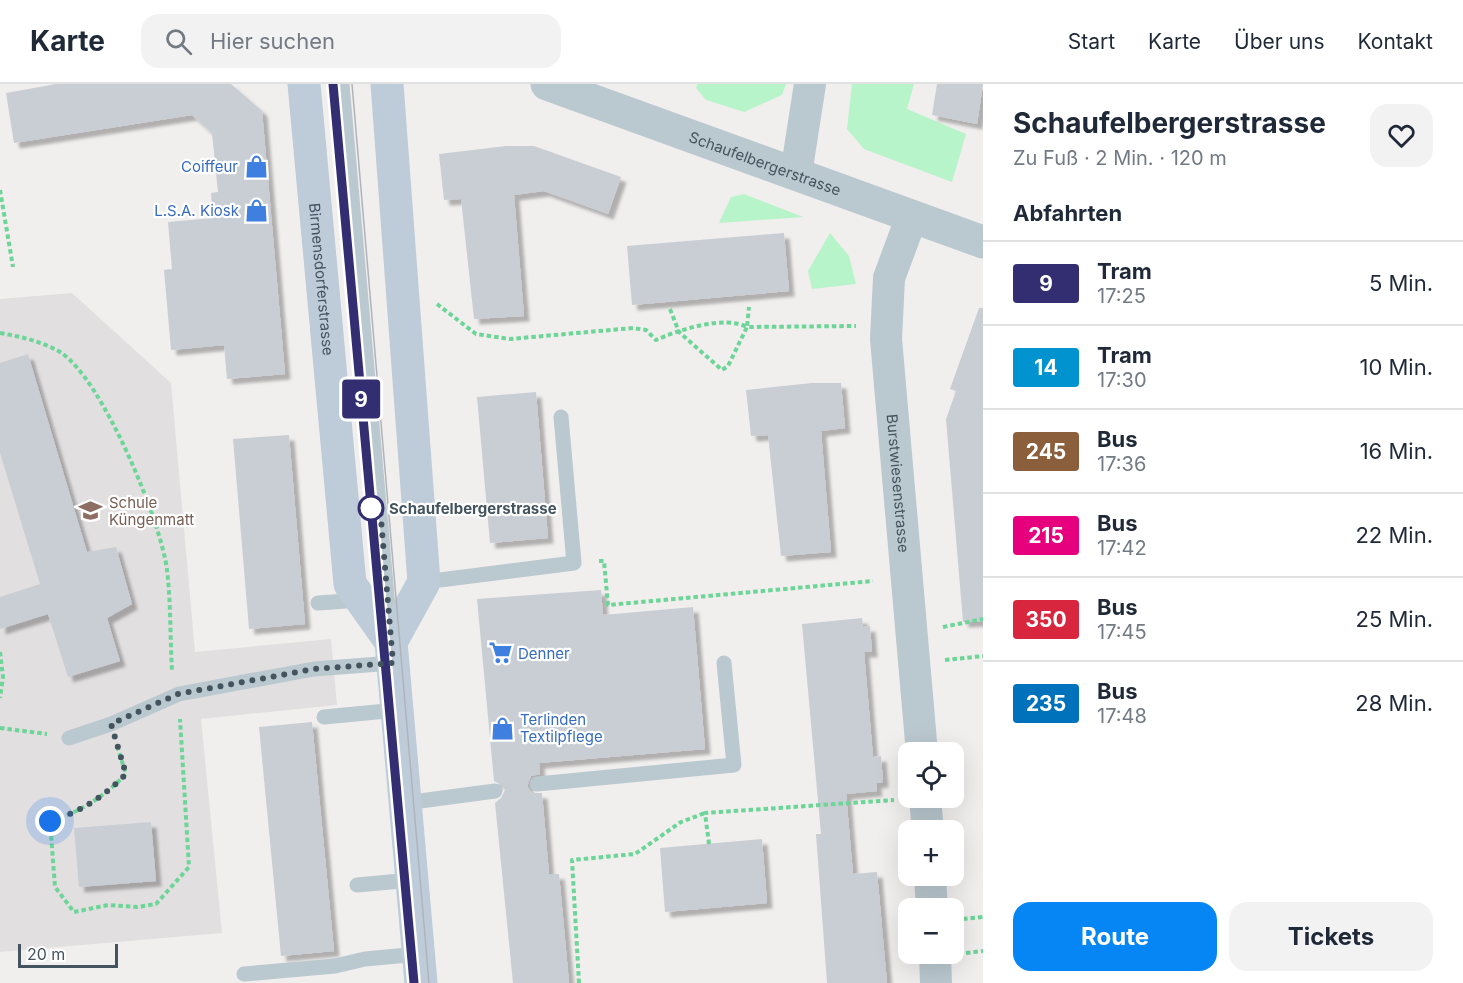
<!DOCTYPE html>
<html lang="de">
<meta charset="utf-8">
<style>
body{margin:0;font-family:Inter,sans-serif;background:#f2f2f3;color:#1f2937;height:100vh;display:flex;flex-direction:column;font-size:22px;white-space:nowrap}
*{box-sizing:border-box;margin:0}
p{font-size:20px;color:#747a83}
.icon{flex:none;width:33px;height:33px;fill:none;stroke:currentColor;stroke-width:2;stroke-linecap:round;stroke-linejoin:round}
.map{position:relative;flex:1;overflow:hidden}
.drawer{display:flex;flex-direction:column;background:#fff;width:480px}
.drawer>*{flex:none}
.badge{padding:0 12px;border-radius:4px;font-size:21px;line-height:39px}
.controls{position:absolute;left:898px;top:658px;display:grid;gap:12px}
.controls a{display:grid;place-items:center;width:66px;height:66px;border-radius:12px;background:#fff;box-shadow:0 6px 24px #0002;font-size:30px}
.scale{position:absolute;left:18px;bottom:15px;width:100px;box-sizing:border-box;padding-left:6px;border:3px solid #44545e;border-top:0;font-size:16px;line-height:21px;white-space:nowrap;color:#44545e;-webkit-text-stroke:4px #fff;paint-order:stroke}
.you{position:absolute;width:30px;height:30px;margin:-15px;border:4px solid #fff;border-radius:50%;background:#1a73e8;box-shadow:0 0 0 9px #1a73e833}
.map>.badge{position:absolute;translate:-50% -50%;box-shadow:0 0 0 3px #fff}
h2{padding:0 30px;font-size:22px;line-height:54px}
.round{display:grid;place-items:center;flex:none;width:63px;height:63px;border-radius:18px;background:#f2f2f3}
.summary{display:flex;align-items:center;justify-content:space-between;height:102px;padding:0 30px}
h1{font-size:28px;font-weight:700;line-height:45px}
.primary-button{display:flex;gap:12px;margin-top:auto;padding:12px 30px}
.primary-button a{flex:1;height:69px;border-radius:18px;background:#0586f4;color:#fff;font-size:24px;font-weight:700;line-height:69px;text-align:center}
.primary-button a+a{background:#f2f2f3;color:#1f2937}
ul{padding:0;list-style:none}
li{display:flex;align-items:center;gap:18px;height:84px;padding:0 30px;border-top:2px solid #e0e1e3}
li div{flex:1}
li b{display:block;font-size:22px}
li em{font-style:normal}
li .badge{min-width:66px;font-weight:700;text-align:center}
header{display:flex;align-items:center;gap:36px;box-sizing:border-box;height:84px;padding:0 30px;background:#fff;border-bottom:2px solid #e0e1e3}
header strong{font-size:28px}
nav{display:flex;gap:33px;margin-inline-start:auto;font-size:21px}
.search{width:420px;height:54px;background:#f2f2f3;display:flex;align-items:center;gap:15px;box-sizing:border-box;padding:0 21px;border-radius:18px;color:#747a83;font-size:22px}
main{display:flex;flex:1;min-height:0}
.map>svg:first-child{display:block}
.education{fill:#e2dfe0}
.green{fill:#b7f4c9}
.building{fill:#c9ced4;filter:url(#shadow)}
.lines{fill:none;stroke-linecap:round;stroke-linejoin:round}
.path{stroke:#6cd597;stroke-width:4;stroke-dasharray:4.5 3;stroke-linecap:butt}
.service{stroke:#bac8cf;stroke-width:15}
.minor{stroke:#bac8cf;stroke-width:32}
.tertiary{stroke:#bac8cf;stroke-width:33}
.secondary{stroke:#bdccd8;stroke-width:33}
.tram{stroke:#b0b4ba;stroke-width:1.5}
.line-casing{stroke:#fff;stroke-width:14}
.line{stroke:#322e71;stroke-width:9}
.walk{stroke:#44545e;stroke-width:6;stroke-dasharray:0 10.8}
.stop-dot{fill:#fff;stroke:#322e71;stroke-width:3}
.labels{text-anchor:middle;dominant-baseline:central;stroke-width:4.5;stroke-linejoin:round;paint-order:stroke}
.street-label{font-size:15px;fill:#44545e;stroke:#fff}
.shop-label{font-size:15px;fill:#366cbe;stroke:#fff;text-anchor:end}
.education-label{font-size:15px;fill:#785e54;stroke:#fff;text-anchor:start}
.stop-label{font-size:15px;font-weight:bold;fill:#44545e;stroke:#fff;text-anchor:start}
</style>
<header>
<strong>Karte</strong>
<div class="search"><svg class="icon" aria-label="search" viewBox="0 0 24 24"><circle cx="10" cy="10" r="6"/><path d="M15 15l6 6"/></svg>Hier suchen</div>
<nav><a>Start</a><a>Karte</a><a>Über uns</a><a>Kontakt</a></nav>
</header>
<main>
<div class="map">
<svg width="983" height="899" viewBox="0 0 983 899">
<defs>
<filter id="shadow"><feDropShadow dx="5.5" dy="5.5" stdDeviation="1.5" flood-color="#0004"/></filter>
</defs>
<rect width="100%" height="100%" fill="#f1eeee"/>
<path class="education" d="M72,209l99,90 24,269 136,-13 6,66 -136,14 21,214 -222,19v-653z"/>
<path class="green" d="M697,0h89l-4,11 -38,17 -38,-12 -10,-12z
M852,0h62l-7,25 59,25 -14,48 -88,-33 -17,-20z
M744,110l59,23 -84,6 12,-26z
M830,149l19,23 7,28 -44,5 -4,-18z"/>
<path class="building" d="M56,0h175l31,27 23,263 -58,5 -3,-34 -53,5 -7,-80 8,-1 -4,-47 45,-4 -2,-25 7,-1 -6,-59 -20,-18 -178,28 -8,-50z
M937,0h46l-6,40 -45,-9z
M506,62h28l87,31 -13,37 -64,-23 -30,4 10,121 -50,3 -13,-120 -17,1 -5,-46z
M784,149l5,58 -157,14 -5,-59z
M979,224h4v313l-20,1 -17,-203 10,-28 -6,-2z
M28,270l59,198 29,-5 16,57 -25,14 13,43 -52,16 -20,-63 -48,15v-32l40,-13 -40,-131v-90z
M812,299h29l4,45 -24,3 10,121 -50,4 -13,-121 -17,1 -5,-46z
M536,308l12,146 -58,5 -13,-146z
M289,351l16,189 -56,5 -16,-190z
M601,506l2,25 90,-8 12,142 -166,14 1,11 -9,2 -4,10 5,7h10l7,81h10l10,109h-56l-18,-180 6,-5 4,-8 -3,-5 -8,-4 -17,-182z
M862,534l1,9 7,-1 2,26h-8l9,105 8,-1 2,26 -7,1 1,8 -31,3 7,80 24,-2 10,111h-60l-11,-149h5l-19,-210z
M312,638l22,229 -53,5 -22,-229z
M151,738l5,59 -77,6 -5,-59z
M762,755l5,64 -102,9 -5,-64z"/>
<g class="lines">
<path class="path" d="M0,106l13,77
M437,220l39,30 34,5 123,-11 13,2 10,10c22,-10 68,-25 91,-13l2,-20
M670,225l9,23 43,38 6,-4 19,-39 109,-1
M0,249c22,4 41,8 60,19 42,26 101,169 107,218 4,33 3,67 5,100
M599,477h5l4,44 265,-24
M943,543l40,-8
M0,568l3,25 -3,21
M945,576l38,-4
M0,644l47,6
M117,662l9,28c-21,22 -47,39 -76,47l5,66 19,25 34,-7 29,2 19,-3 33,-37 -9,-148
M709,760l-4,-31 189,-13
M963,835l20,-2
M966,869l17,-2
M579,899l-7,-123 63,-6 46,-32 24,-9"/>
<path class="service" d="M342,0l48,546
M424,498l150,-19 -13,-146
M318,519l43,-3
M324,633l73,-7
M69,654l42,-14 68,-30 135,-25 79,-6
M537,700l197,-19 -10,-102
M405,719l90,-12
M357,801l55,-5
M244,890l91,-8 30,-7 54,-5"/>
<g class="minor">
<path d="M796,90l14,-90"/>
<path id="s1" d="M912,132l-23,62 -3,61 36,414"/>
<path d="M925,714l3,33"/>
<path d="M930,792l2,33"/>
<path d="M935,870l1,29"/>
</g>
<path class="tertiary" id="s2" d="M547,0l436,158"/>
<g class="secondary">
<path id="s3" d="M304,0l46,500 41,58 30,341"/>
<path d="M387,0l37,498 -33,60"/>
</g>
<path class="tram" d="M333,0l81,899
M352,0l77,899"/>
</g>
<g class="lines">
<defs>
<path id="line" d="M333,0l81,899"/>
</defs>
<use href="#line" class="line-casing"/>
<use href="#line" class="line"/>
<path class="walk" d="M50,737c29,-8 55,-25 76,-47l-15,-50 67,-30 136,-25 79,-6 -13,-156 -9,1"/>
</g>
<defs>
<symbol id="shop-bare" viewBox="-9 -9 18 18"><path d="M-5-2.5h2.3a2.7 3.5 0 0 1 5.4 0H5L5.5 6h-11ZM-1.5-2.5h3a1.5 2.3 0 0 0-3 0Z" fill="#3f7fe0" stroke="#fff" stroke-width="2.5" paint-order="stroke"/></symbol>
<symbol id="school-bare" viewBox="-9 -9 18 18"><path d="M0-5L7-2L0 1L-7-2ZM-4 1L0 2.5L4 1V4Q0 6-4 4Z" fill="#8d6e63" stroke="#fff" stroke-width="2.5" paint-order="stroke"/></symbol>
<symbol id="supermarket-bare" viewBox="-9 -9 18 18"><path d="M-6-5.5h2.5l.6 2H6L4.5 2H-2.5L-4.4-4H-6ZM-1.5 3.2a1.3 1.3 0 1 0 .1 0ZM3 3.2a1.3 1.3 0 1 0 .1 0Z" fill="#3f7fe0" stroke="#fff" stroke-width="2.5" paint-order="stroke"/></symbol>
</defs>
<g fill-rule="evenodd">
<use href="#shop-bare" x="240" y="66" width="33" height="33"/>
<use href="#shop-bare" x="240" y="110" width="33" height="33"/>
<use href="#school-bare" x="74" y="410" width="33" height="33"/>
<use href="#supermarket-bare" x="484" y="552" width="33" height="33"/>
<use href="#shop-bare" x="486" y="628" width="33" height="33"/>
</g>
<circle class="stop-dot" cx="371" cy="424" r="12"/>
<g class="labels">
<g class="street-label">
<text stroke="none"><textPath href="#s2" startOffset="232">Schaufelbergerstrasse</textPath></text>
<text stroke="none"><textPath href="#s3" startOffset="196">Birmensdorferstrasse</textPath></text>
<text stroke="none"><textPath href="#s1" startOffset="272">Burstwiesenstrasse</textPath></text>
</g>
<g class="shop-label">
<text x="238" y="82">Coiffeur</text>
<text x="239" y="126">L.S.A. Kiosk</text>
<text x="518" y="569" text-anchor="start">Denner</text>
<text x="520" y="635" text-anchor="start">Terlinden<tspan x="520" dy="17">Textilpflege</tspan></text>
</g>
<g class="education-label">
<text x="109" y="418">Schule<tspan x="109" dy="17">Küngenmatt</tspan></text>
</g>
<g class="stop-label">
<text x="389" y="424">Schaufelbergerstrasse</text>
</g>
</g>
</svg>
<div class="controls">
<a><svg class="icon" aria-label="locate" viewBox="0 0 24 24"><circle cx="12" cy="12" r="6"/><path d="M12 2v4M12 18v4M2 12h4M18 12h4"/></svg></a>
<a>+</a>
<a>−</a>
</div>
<div class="scale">20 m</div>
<div class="you" style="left:50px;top:737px"></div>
<b class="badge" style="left:361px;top:315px;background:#322e71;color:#fff">9</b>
</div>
<section class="drawer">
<div class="summary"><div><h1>Schaufelbergerstrasse</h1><p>Zu Fuß · 2 Min. · 120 m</p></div><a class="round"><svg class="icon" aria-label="heart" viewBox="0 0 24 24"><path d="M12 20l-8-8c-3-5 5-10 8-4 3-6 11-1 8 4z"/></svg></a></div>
<h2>Abfahrten</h2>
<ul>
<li><span class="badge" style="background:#322e71;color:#fff">9</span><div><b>Tram</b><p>17:25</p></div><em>5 Min.</em></li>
<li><span class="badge" style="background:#0093d0;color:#fff">14</span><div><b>Tram</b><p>17:30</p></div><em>10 Min.</em></li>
<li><span class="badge" style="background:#8b5e3c;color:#fff">245</span><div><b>Bus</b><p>17:36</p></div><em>16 Min.</em></li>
<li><span class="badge" style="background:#e6007e;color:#fff">215</span><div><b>Bus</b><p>17:42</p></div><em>22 Min.</em></li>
<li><span class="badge" style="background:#d7263d;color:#fff">350</span><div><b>Bus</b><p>17:45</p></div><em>25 Min.</em></li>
<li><span class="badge" style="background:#0072bc;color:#fff">235</span><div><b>Bus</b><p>17:48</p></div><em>28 Min.</em></li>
</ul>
<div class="primary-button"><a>Route</a><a>Tickets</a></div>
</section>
</main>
